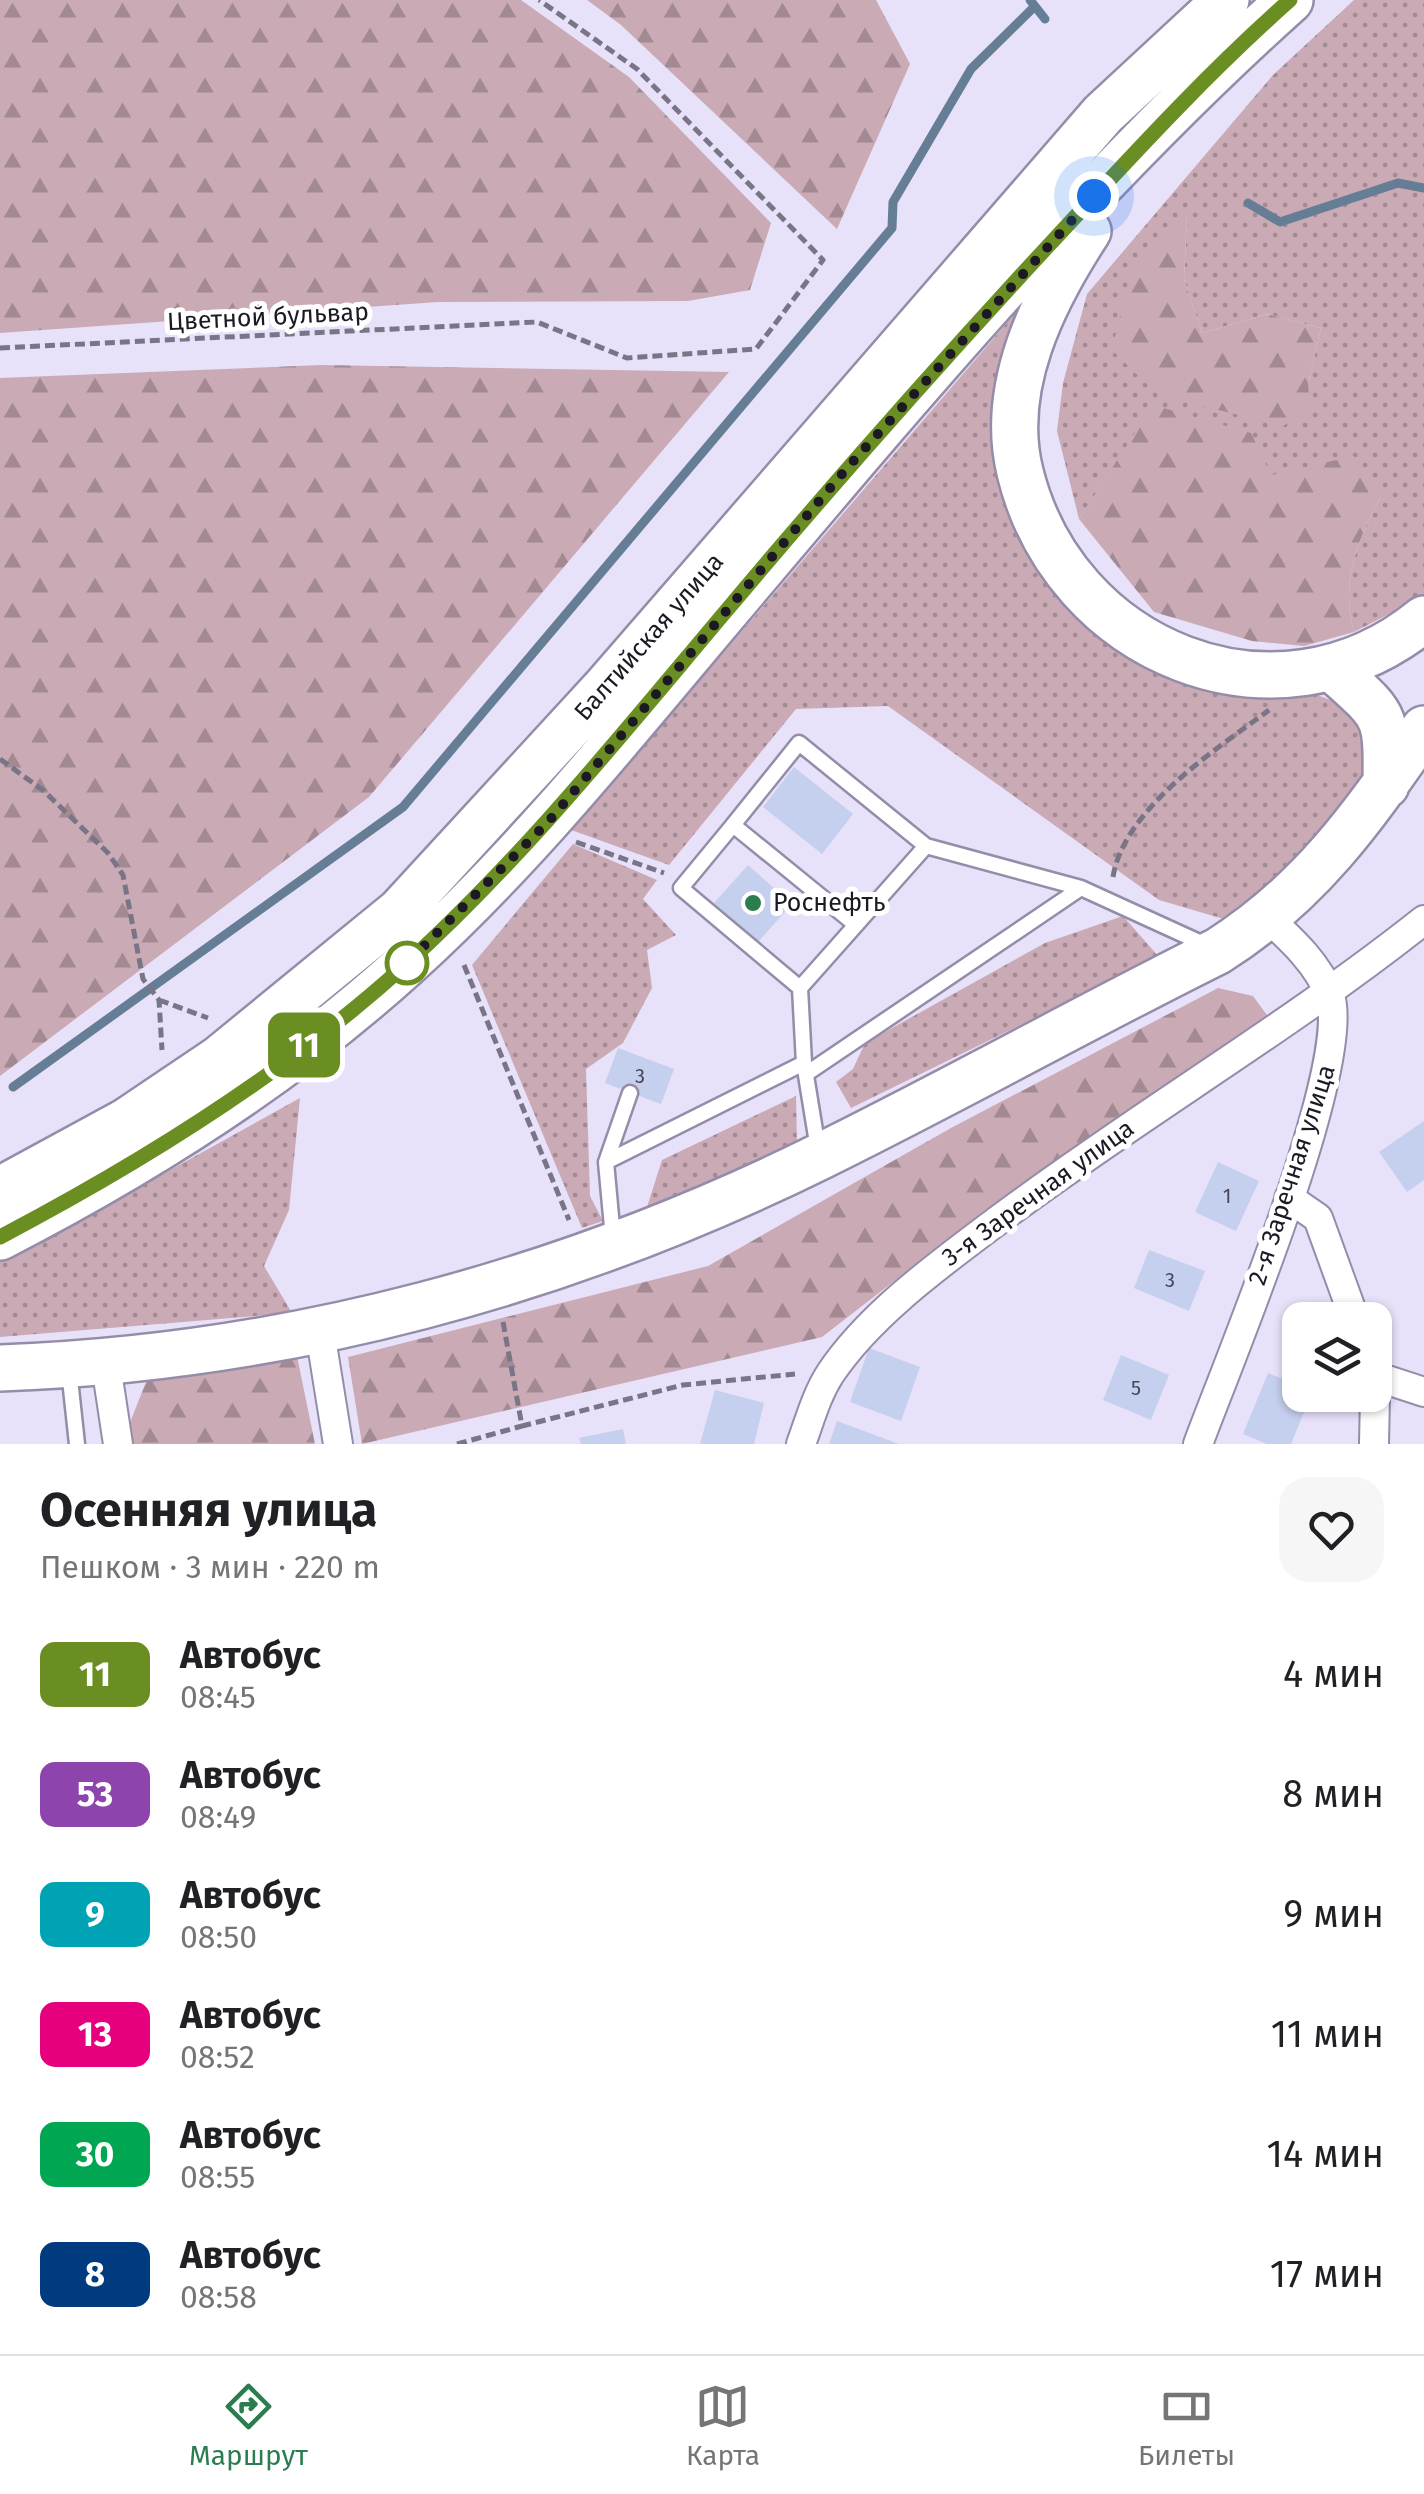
<!DOCTYPE html>
<html lang="ru">
<meta charset="utf-8">
<style>
body{margin:0;font-family:"Fira Sans",sans-serif;background:#f6f6f6;color:#202124;height:100vh;display:flex;flex-direction:column;font-size:38px;white-space:nowrap}
*{box-sizing:border-box;margin:0}
p{font-size:32px;color:#757577}
.icon{flex:none;width:55px;height:55px;fill:none;stroke:currentColor;stroke-width:2;stroke-linecap:round;stroke-linejoin:round}
.map{position:relative;height:1444px;overflow:hidden}
.sheet{display:flex;flex-direction:column;background:#fff;flex:1}
.sheet>*{flex:none}
.badge{padding:0 20px;border-radius:15px;font-size:35px;line-height:65px}
.controls{position:absolute;left:1282px;top:1302px;display:grid;gap:20px}
.controls a{display:grid;place-items:center;width:110px;height:110px;border-radius:20px;background:#fff;box-shadow:0 2px 8px #0004;font-size:50px}
.you{position:absolute;width:50px;height:50px;margin:-25px;border:8px solid #fff;border-radius:50%;background:#1a73e8;box-shadow:0 0 0 15px #1a73e833}
.map>.badge{position:absolute;translate:-50% -50%;box-shadow:0 0 0 5px #fff}
.round{display:grid;place-items:center;flex:none;width:105px;height:105px;border-radius:30px;background:#f6f6f6}
.head{display:flex;align-items:center;justify-content:space-between;height:170px;padding:0 40px}
h1{font-size:48px;font-weight:700;line-height:75px}
ul{padding:0;list-style:none}
li{display:flex;align-items:center;gap:30px;height:120px;padding:0 40px}
li div{flex:1}
li b{display:block;font-size:38px}
li em{font-style:normal}
li .badge{min-width:110px;font-weight:700;text-align:center}
.tabs{display:flex;justify-content:space-around;align-items:center;height:140px;border-top:2px solid #e0e0e0;background:#fff;font-size:28px;color:#757577}
.tabs a{display:grid;justify-items:center;gap:5px}
.tabs .current{color:#2b7d4f}
.map>svg:first-child{display:block}
.grass{fill:url(#grass-dots);fill-rule:evenodd}
.forest{fill:url(#forest-firs)}
.lines{fill:none;stroke-linecap:round;stroke-linejoin:round}
.stream{stroke:#667e95;stroke-width:9}
.building{fill:#c5cfee}
.service-casing{stroke:#958ca9;stroke-width:19}
.minor-casing{stroke:#958ca9;stroke-width:32}
.primary-casing{stroke:#958ca9;stroke-width:50}
.path{stroke:#797486;stroke-width:5;stroke-dasharray:10 5;stroke-linecap:butt}
.service{stroke:#fff;stroke-width:14}
.minor{stroke:#fff;stroke-width:28}
.primary{stroke:#fff;stroke-width:45}
.line-casing{stroke:#fff;stroke-width:22}
.line{stroke:#6b8e23;stroke-width:15}
.walk{stroke:#1c1924;stroke-width:10;stroke-dasharray:0 18}
.poi-dot{fill:#2b7d4f;stroke:#fff;stroke-width:4}
.stop-dot{fill:#fff;stroke:#6b8e23;stroke-width:5}
.labels{text-anchor:middle;dominant-baseline:central;stroke-width:10;stroke-linejoin:round;paint-order:stroke}
.number-label{font-size:20px;fill:#464656}
.street-label{font-size:25px;fill:#1c1924;stroke:#fff}
.poi-label{font-size:25px;fill:#1c1924;stroke:#fff;text-anchor:start}
</style>
<div class="map">
<svg width="1424" height="1444" viewBox="0 0 1424 1444">
<defs>
<pattern id="grass-dots" width="8" height="8" patternUnits="userSpaceOnUse" patternTransform="scale(2.5)"><rect width="8" height="8" fill="#caaab4"/><path d="M2 2h.1M6 6h.1" fill="none" stroke="#a38a92" stroke-width="1.8" stroke-linecap="round"/></pattern>
<pattern id="forest-firs" width="22" height="20" patternUnits="userSpaceOnUse" patternTransform="scale(2.5)"><rect width="22" height="20" fill="#caaab4"/><path d="M5 1l3.5 6h-7zM16 11l3.5 6h-7z" fill="#a38a92"/></pattern>
</defs>
<rect width="100%" height="100%" fill="#e8e1fa"/>
<path class="grass" d="M1354,0h70v596l-70,36c-14,-50 3,-90 26,-134l-109,-23 -117,-69 -75,113 -22,-88 6,-48 24,-89 186,-219zM1187,216l-3,63 18,54 65,-19 54,14 -13,56 -195,-34z
M1037,288l-38,131 81,186 274,104 19,28 -10,51 -46,66 -83,68 -75,-22 -271,-194 -92,3 -127,156 -98,-35z
M573,844l84,36 -14,19 33,36 -29,15 5,38 -29,55 -37,26 4,127 13,25 -21,7 -110,-263z
M1123,916l36,41 -308,151 -15,-26 17,-13 12,-26 180,-100z
M796,1096l1,48 -150,63 15,-47z
M300,1098l-11,112 -25,56 28,47 -292,24v-82l163,-81z"/>
<path class="forest" d="M0,0h521l108,77 142,146 -21,67 -62,11 -250,1 -438,31z
M587,0h289l34,64 -73,165 -216,-204z
M1187,215l-3,64 18,54 65,-19 54,14 -13,56 2,24 -27,18 -125,-31 -46,-45 19,-81z
M321,365l408,7 -360,425 -369,279v-698z
M1153,405l98,28 20,42 83,-19 26,42c-23,44 -40,84 -26,134l-50,14 -52,-5 -98,-29 -75,-93z
M1218,988l35,8 19,26 -298,197 -152,118 -460,107 -14,-87 360,-91 243,-138z
M297,1356l18,88h-186l-2,-14 19,-48z"/>
<g class="lines">
<path class="stream" d="M1030,0l15,19
M1248,203l32,19 118,-39 26,5
M13,1087l390,-280 489,-579 1,-26 78,-133 63,-62"/>
</g>
<path class="building" d="M794,767l59,47 -31,40 -59,-47z
M748,865l44,39 -34,38 -44,-39z
M618,1048l56,21 -13,35 -56,-21z
M1424,1121v59l-17,12 -28,-40z
M1218,1162l41,19 -23,50 -41,-19z
M1149,1250l56,21 -16,40 -55,-23z
M869,1348l51,19 -19,54 -51,-19z
M1121,1355l48,20 -18,45 -48,-20z
M1268,1373l32,13v9h11l-20,49h-24l-24,-10z
M715,1390l49,13 -10,41h-54z
M837,1421l62,23h-70z
M623,1429l3,15h-45l-2,-6z"/>
<g class="lines">
<defs>
<path id="service" d="M733,825l-52,63 119,100
M856,925l-123,-100 66,-82 127,103
M806,1074l275,-186
M818,1149l-14,-86 -4,-75 126,-142 155,42 127,58
M606,1162l198,-99
M613,1238l-7,-76 24,-69
M69,1370l8,74"/>
<path id="minor" d="M1289,1198l29,20 37,102
M320,1332l18,112
M106,1365l12,79
M1375,1376l49,16
M801,1444c9,-24 15,-48 29,-70 40,-60 110,-110 167,-153 140,-105 291,-193 427,-301
M1198,1444c30,-81 155,-379 132,-448 -11,-31 -38,-56 -61,-77
M1374,1444l1,-49"/>
<path id="primary" d="M1088,231c-45,69 -89,156 -68,241 44,181 256,268 404,147
M1333,669c53,48 54,43 53,116
M0,1190l127,-69 92,-62 181,-148 206,-224 497,-573 123,-114
M0,1237c142,-73 286,-164 405,-272 121,-109 222,-237 327,-361 173,-205 358,-425 558,-604
M0,1368c287,-10 564,-85 821,-212 134,-66 264,-139 397,-205 93,-59 144,-133 206,-222"/>
</defs>
<use href="#service" class="service-casing"/>
<use href="#minor" class="minor-casing"/>
<use href="#primary" class="primary-casing"/>
<path class="path" d="M0,348l537,-26 90,36 129,-9 67,-89 -186,-191 -98,-69
M0,759l44,32 64,62 15,22 20,104 16,21 3,50
M576,842l88,31
M1113,877c11,-69 104,-128 156,-167
M464,965l105,255
M159,1000l49,18
M503,1322l19,104 161,-41 112,-11
M457,1444l65,-18"/>
<use href="#service" class="service"/>
<use href="#minor" class="minor"/>
<use href="#primary" class="primary"/>
</g>
<g class="lines">
<defs>
<path id="line" d="M0,1237c141,-74 286,-164 405,-272 118,-107 218,-232 321,-354 105,-125 213,-247 323,-366 78,-84 155,-169 241,-245"/>
</defs>
<use href="#line" class="line-casing"/>
<use href="#line" class="line"/>
<path class="walk" d="M407,963l-4,4 146,-146 298,-353 247,-272"/>
</g>
<circle class="poi-dot" cx="753" cy="903" r="10"/>
<circle class="stop-dot" cx="407" cy="963" r="20"/>
<g class="labels">
<g class="number-label">
<text x="640" y="1076">3</text>
<text x="1227" y="1196">1</text>
<text x="1170" y="1280">3</text>
<text x="1136" y="1388">5</text>
</g>
<g class="street-label">
<text transform="translate(268 317) rotate(-3)">Цветной бульвар</text>
<text transform="translate(649 637) rotate(-49)">Балтийская улица</text>
<text transform="translate(1292 1175) rotate(-72)">2-я Заречная улица</text>
<text transform="translate(1038 1193) rotate(-36)">3-я Заречная улица</text>
</g>
<g class="poi-label">
<text x="773" y="903">Роснефть</text>
</g>
</g>
</svg>
<div class="controls">
<a><svg class="icon" aria-label="layers" viewBox="0 0 24 24"><path d="M12 4l9 5-9 5-9-5zM3 14l9 5 9-5"/></svg></a>
</div>
<div class="you" style="left:1094px;top:196px"></div>
<b class="badge" style="left:304px;top:1045px;background:#6b8e23;color:#fff">11</b>
</div>
<section class="sheet">
<div class="head"><div><h1>Осенняя улица</h1><p>Пешком · 3 мин · 220 m</p></div><a class="round"><svg class="icon" aria-label="heart" viewBox="0 0 24 24"><path d="M12 20l-8-8c-3-5 5-10 8-4 3-6 11-1 8 4z"/></svg></a></div>
<ul>
<li><span class="badge" style="background:#6b8e23;color:#fff">11</span><div><b>Автобус</b><p>08:45</p></div><em>4 мин</em></li>
<li><span class="badge" style="background:#8e44ad;color:#fff">53</span><div><b>Автобус</b><p>08:49</p></div><em>8 мин</em></li>
<li><span class="badge" style="background:#00a3b4;color:#fff">9</span><div><b>Автобус</b><p>08:50</p></div><em>9 мин</em></li>
<li><span class="badge" style="background:#e6007e;color:#fff">13</span><div><b>Автобус</b><p>08:52</p></div><em>11 мин</em></li>
<li><span class="badge" style="background:#00a651;color:#fff">30</span><div><b>Автобус</b><p>08:55</p></div><em>14 мин</em></li>
<li><span class="badge" style="background:#003b80;color:#fff">8</span><div><b>Автобус</b><p>08:58</p></div><em>17 мин</em></li>
</ul>
</section>
<nav class="tabs">
<a class="current"><svg class="icon" aria-label="directions" viewBox="0 0 24 24"><path d="M12 3l9 9-9 9-9-9zM9 14v-3h6M13 9l2 2-2 2"/></svg>Маршрут</a>
<a><svg class="icon" aria-label="map" viewBox="0 0 24 24"><path d="M3 6l6-2 6 2 6-2v14l-6 2-6-2-6 2zM9 4v14M15 6v14"/></svg>Карта</a>
<a><svg class="icon" aria-label="tickets" viewBox="0 0 24 24"><path d="M3 7h18v10H3zM15 7v10"/></svg>Билеты</a>
</nav>
